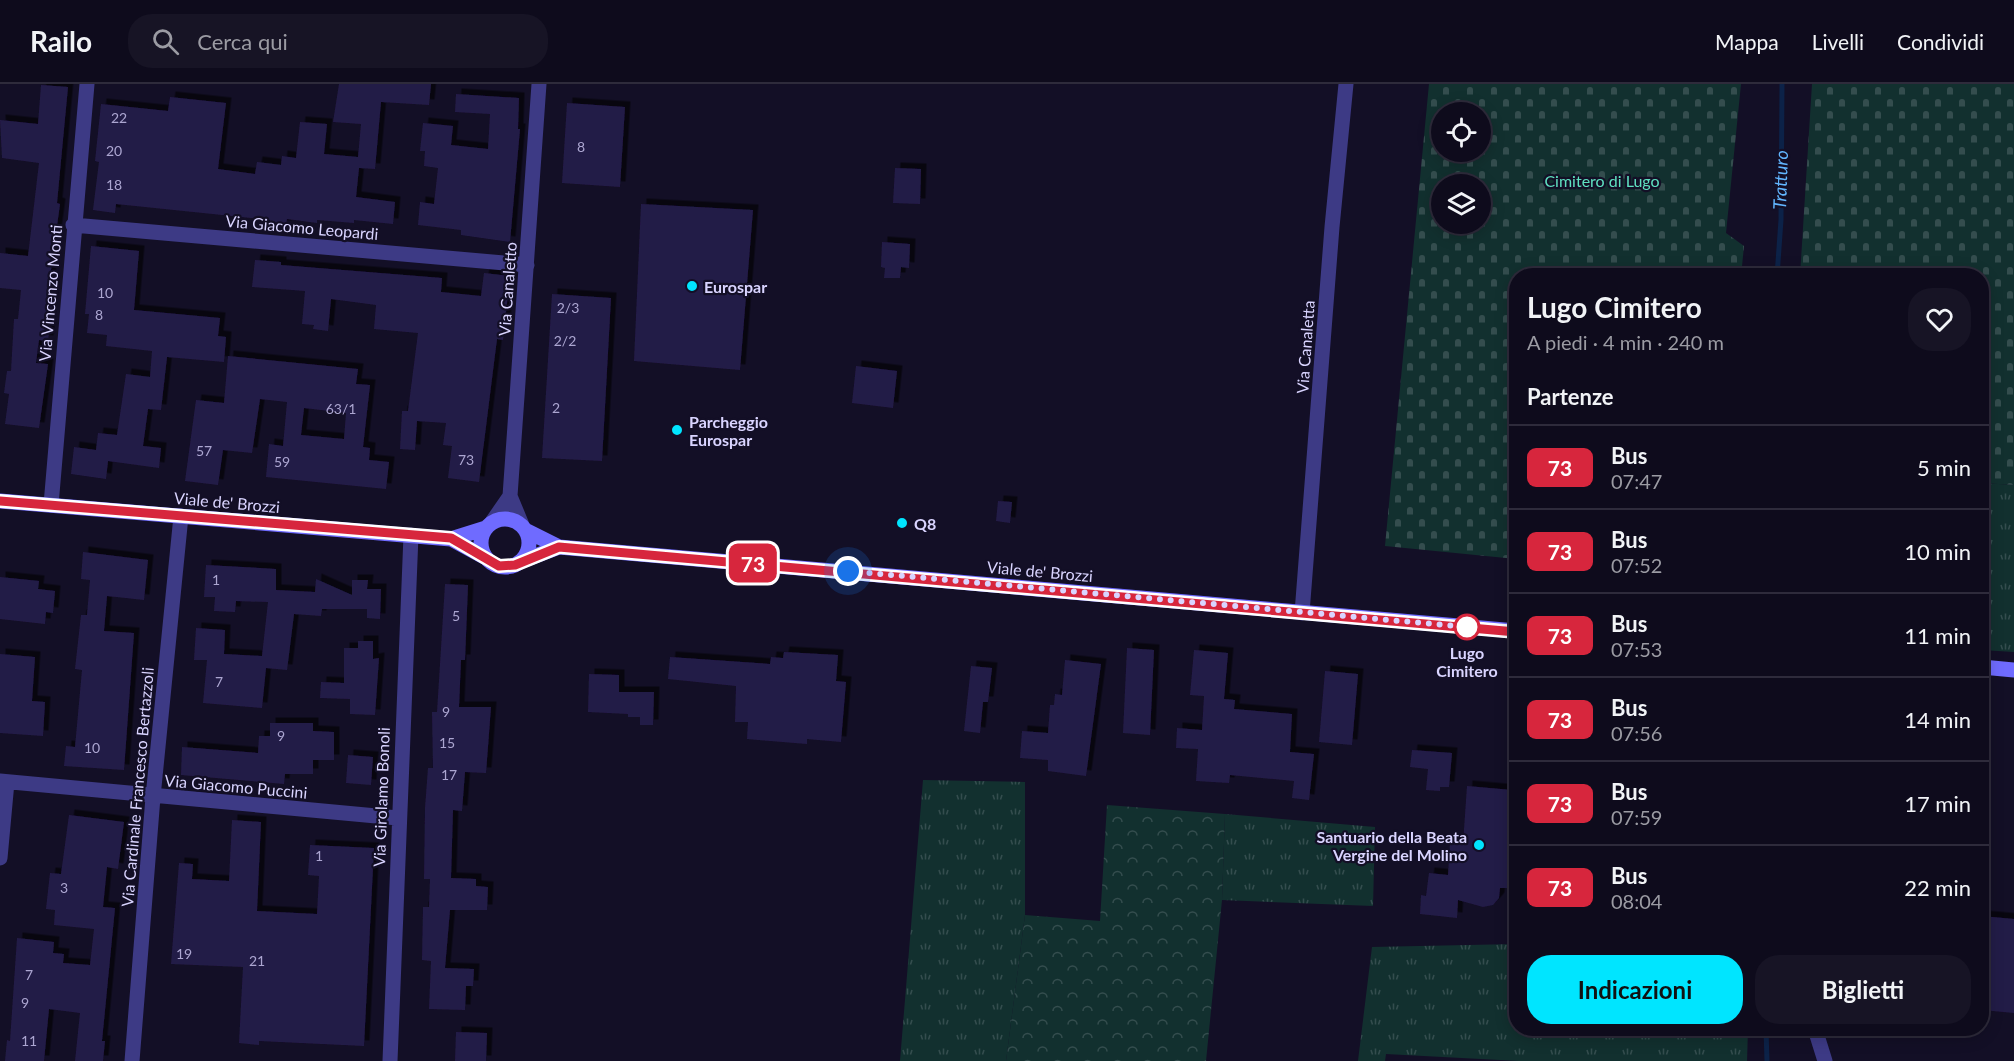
<!DOCTYPE html>
<html lang="it">
<meta charset="utf-8">
<style>
body{margin:0;font-family:Lato,sans-serif;background:#171425;color:#f1f3f6;height:100vh;display:flex;flex-direction:column;font-size:22px;white-space:nowrap}
*{box-sizing:border-box;margin:0}
p{font-size:20px;color:#9b9ba3}
.icon{flex:none;width:33px;height:33px;fill:none;stroke:currentColor;stroke-width:2;stroke-linecap:round;stroke-linejoin:round}
.map{position:relative;flex:1;overflow:hidden}
.side{position:absolute;left:1509px;top:184px;width:480px;height:768px;display:flex;flex-direction:column;background:#0e0b1c;border-radius:24px;box-shadow:0 3px 15px #0003,0 0 0 2px #2e2b3b}
.side>*{flex:none}
.badge{padding:0 12px;border-radius:9px;font-size:21px;line-height:39px}
.buttons{position:absolute;left:1431px;top:18px;display:grid;gap:12px}
.buttons a{display:grid;place-items:center;width:60px;height:60px;border-radius:50%;background:#0e0b1c;box-shadow:0 3px 15px #0003,0 0 0 2px #2e2b3b;font-size:30px}
.you{position:absolute;width:30px;height:30px;margin:-15px;border:4px solid #fff;border-radius:50%;background:#1a73e8;box-shadow:0 0 0 9px #1a73e833}
.map>.badge{position:absolute;translate:-50% -50%;box-shadow:0 0 0 3px #fff}
h2{padding:0 18px;font-size:22px;line-height:54px}
.round{display:grid;place-items:center;flex:none;width:63px;height:63px;border-radius:24px;background:#171425}
.headline{display:flex;align-items:center;justify-content:space-between;height:102px;padding:0 18px}
h1{font-size:28px;font-weight:700;line-height:45px}
.primary-button{display:flex;gap:12px;margin-top:auto;padding:12px 18px}
.primary-button a{flex:1;height:69px;border-radius:24px;background:#00e5ff;color:#111;font-size:24px;font-weight:700;line-height:69px;text-align:center}
.primary-button a+a{background:#171425;color:#f1f3f6}
ul{padding:0;list-style:none}
li{display:flex;align-items:center;gap:18px;height:84px;padding:0 18px;border-top:2px solid #2e2b3b}
li div{flex:1}
li b{display:block;font-size:22px}
li em{font-style:normal}
li .badge{min-width:66px;font-weight:700;text-align:center}
header{display:flex;align-items:center;gap:36px;box-sizing:border-box;height:84px;padding:0 30px;background:#0e0b1c;border-bottom:2px solid #2e2b3b}
header strong{font-size:28px}
nav{display:flex;gap:33px;margin-inline-start:auto;font-size:21px}
.search{width:420px;height:54px;background:#171425;display:flex;align-items:center;gap:15px;box-sizing:border-box;padding:0 21px;border-radius:24px;color:#9b9ba3;font-size:22px}
.map>svg:first-child{display:block}
.grass{fill:url(#grass-tufts)}
.forest{fill:url(#forest-crowns)}
.cemetery{fill:url(#cemetery-stones);fill-rule:evenodd}
.lines{fill:none;stroke-linecap:round;stroke-linejoin:round}
.stream{stroke:#0c2248;stroke-width:5}
.building{fill:#241b47;fill-rule:evenodd;filter:url(#shadow)}
.street{stroke:#3d3a85;stroke-width:15}
.secondary{stroke:#6f6bff;stroke-width:15}
.line-casing{stroke:#fff;stroke-width:14}
.line{stroke:#d7263d;stroke-width:9}
.walk{stroke:#d9d4ff;stroke-width:6;stroke-dasharray:0 10.8}
.poi-dot{fill:#00e5ff;stroke:#130f26;stroke-width:2}
.stop-dot{fill:#fff;stroke:#d7263d;stroke-width:3}
.labels{text-anchor:middle;dominant-baseline:central;stroke-width:4.5;stroke-linejoin:round;paint-order:stroke}
.number-label{font-size:14px;fill:#aca6d1}
.park-label{font-size:16px;fill:#5fe0c0;stroke:#130f26}
.street-label{font-size:16px;fill:#d9d4ff;stroke:#130f26}
.poi-label{font-size:16px;font-weight:bold;fill:#d9d4ff;stroke:#130f26;text-anchor:start}
.stop-label{font-size:16px;font-weight:bold;fill:#d9d4ff;stroke:#130f26}
.water-label{font-size:18px;font-style:italic;fill:#62b6ff;stroke:#130f26}
</style>
<header>
<strong>Railo</strong>
<div class="search"><svg class="icon" aria-label="search" viewBox="0 0 24 24"><circle cx="10" cy="10" r="6"/><path d="M15 15l6 6"/></svg>Cerca qui</div>
<nav><a>Mappa</a><a>Livelli</a><a>Condividi</a></nav>
</header>
<div class="map">
<svg width="2014" height="977" viewBox="0 0 2014 977">
<defs>
<pattern id="grass-tufts" width="24" height="20" patternUnits="userSpaceOnUse" patternTransform="scale(1.5)"><rect width="24" height="20" fill="#12302f"/><path d="M3 7l-1-3M5 7V3M7 7l1-3M15 17l-1-3M17 17v-4M19 17l1-3" fill="none" stroke="#344d4e"/></pattern>
<pattern id="forest-crowns" width="20" height="18" patternUnits="userSpaceOnUse" patternTransform="scale(1.5)"><rect width="20" height="18" fill="#12302f"/><path d="M2 6a3 3 0 1 1 6 0M12 15a3 3 0 1 1 6 0" fill="none" stroke="#344d4e"/></pattern>
<pattern id="cemetery-stones" width="16" height="16" patternUnits="userSpaceOnUse" patternTransform="scale(1.5)"><rect width="16" height="16" fill="#12302f"/><path d="M2 7V4a2 2 0 0 1 4 0v3zM10 15v-3a2 2 0 0 1 4 0v3z" fill="#344d4e"/></pattern>
<filter id="shadow"><feDropShadow dx="5.5" dy="-5.5" stdDeviation="0" flood-color="#0009"/></filter>
</defs>
<rect width="100%" height="100%" fill="#130f26"/>
<path class="grass" d="M1982,399l32,2v167l-32,-2z
M923,696l102,2v133l-19,146h-106z
M1225,730l150,13 -2,79 -151,-6z
M1516,860v85h232l-1,32h-228l-133,-7 -1,7h-27l14,-114z"/>
<path class="forest" d="M1107,721l118,9 -3,86 -16,161h-200l19,-146 75,6z"/>
<path class="cemetery" d="M1429,0h312l-15,149 18,13 -3,30h-225v283l-131,-13zM1442,28h38v40h-38zM1442,100h38v40h-38z
M1812,0h202v401l-32,-2v-207h-182z"/>
<g class="lines">
<path class="stream" d="M1777,192l4,-56 1,-136
M1766,945l1,32"/>
</g>
<path class="building" d="M339,0h92l-2,21 -48,-3 -6,67 -16,-1 -3,29 39,5 -2,22 -39,-4v3l-37,-3v3l-30,-4 -1,7 -17,-2 1,-4 -154,-16 -1,9 -22,-3 6,-48 -4,-1 6,-57 67,7 2,-14 56,6 -8,66 37,5 2,-12 24,3 1,-9 14,2 4,-36 27,2 -3,30 34,3 3,-33 -28,-2z
M41,1l27,2 -11,116 3,1 -11,81h5l-6,56 -9,-1 -3,23 12,1 -9,64 -34,-4 4,-30 -5,-1 3,-22h4l3,-52h4l3,-29 -21,-2v-35l28,3 11,-93 -37,-5 -2,-38 38,4z
M456,10l63,4 -1,31h2l-10,113 -49,-7v-5l-43,-5 2,-23 14,2 4,-36 -14,-2 1,-15h-5l3,-28 30,3 -2,19 37,4 2,-35 -35,-2z
M567,19l58,4 -5,80 -58,-4z
M895,84l26,1 -1,35 -27,-1z
M641,120l112,6 -13,160 -106,-9z
M882,158l28,2 -1,24 -8,-1 -1,11h-16l1,-10 -4,-1z
M91,162l48,5 -5,59 86,8 -2,18 8,1 -2,25 -57,-5 -6,53 -13,-1 -5,37 18,2 -2,20 -51,-7 -2,18 -35,-5 3,-27 22,3 2,-17 19,2 9,-61 24,3 2,-26 -46,-5 1,-11 -20,-2 2,-19h-4z
M255,176l26,2v3l161,13 -1,14 40,4 3,-23 26,3 -7,64 -6,-1 -18,143 -31,-4 4,-32 -9,-1 3,-22 -29,-2 -2,29 -15,-1 2,-38h6l10,-78 -44,-4 2,-24 -45,-6 -3,32 -15,-2 1,-4 -12,-1 3,-33 -53,-4z
M552,210l59,4 -9,163 -60,-3z
M228,272l130,13 -2,15 14,1 -7,62 7,1 -1,12 20,2 -3,27 -120,-12 3,-33 14,2 4,-44 -27,-3 -8,54 -29,-3 -5,35 -33,-4 11,-81 28,3zM304,324l42,5 -2,26 -43,-4z
M856,282l41,5 -4,37 -41,-5z
M998,417l14,1 -2,21 -14,-2z
M83,468l65,8 -4,40 -37,-4 -3,35 30,2 -10,137 -60,-4 2,-20 9,1 7,-77 -7,-1 6,-54h6l3,-35 -9,-1z
M206,481l70,4v21l39,2 1,-13 36,16v-15h16l-1,9h14l-1,30 -13,-1v-9h-45l-1,7 -27,-2 -7,56 -21,-2 -4,40 -59,-5 4,-43h-13l2,-32 29,2 -1,24 38,2 6,-54 -32,-1 -1,11 -21,-1 1,-14h-11z
M0,493l39,4 -1,8 17,2 -2,22 -7,-1 -1,12 -45,-5z
M445,500l23,1 -3,75h-4l-2,47h32l-5,66 -21,-1 -3,39 -9,-1 -2,68 25,1v7l12,1 -1,23h-37l-5,58 29,1 -1,17h-7l-1,24 -36,-1 2,-48 -9,-1 1,-53h6l1,-28h-6l1,-71 3,-40h5l-1,-56h5z
M358,557h15v18l6,-1 -4,57 -25,-1v-15l-30,-1 1,-16 23,1v-35h14z
M1127,564l27,2 -4,85 -27,-2z
M1194,566l34,3 -4,46 11,1 -1,9 58,5 -2,38 24,2 -5,46 -17,-2 2,-17 -64,-6 -1,8 -33,-2 2,-32 -22,-1 1,-20 25,2 2,-34 -14,-1z
M784,568l54,3 -2,26 10,1 -5,60 -34,-3v5l-60,-5 1,-17h-13l1,-36 -68,-7 2,-22 100,7 1,-7 12,1z
M0,570l35,3 -3,44 13,1 -2,34 -43,-3z
M1065,576l36,4 -15,112 -38,-5v-11l-28,-2 2,-27 26,2 2,-28h4l1,-11 7,1z
M971,582l21,2 -4,34h-5l-3,31 -16,-2z
M1325,587l33,3 -6,71 -33,-3z
M589,590l30,1v17h35l-1,33h-13v-8h-12v-3l-40,-2z
M270,639h43v8l21,1v28h-21v14h-28l-1,10 -103,-9 1,-28 76,6 1,-17h11z
M1412,666l40,3 -3,34h-9v4l-14,-1 2,-21 -18,-2z
M348,671l25,2 -2,28 -25,-2z
M1467,702l45,4 -1,23h5v67h-9v8h-7l-1,10 -6,7 -10,2 -25,-7 -1,18 -37,-4 1,-19 5,1 3,-23 19,2 2,-32 13,1z
M69,731l55,7 -6,47 -11,-2 -4,40 12,1 -13,133h3l-2,20h-28l5,-48 -31,-4 -5,52h-39l2,-21 3,1 7,-103 37,4 -1,11 11,1 -1,9 27,2 4,-36 -40,-4 1,-15 -9,-1 4,-36 11,1z
M232,736l29,2 -4,89 60,3 2,-38 -11,-1 2,-30 64,3 -10,198 -105,-5v4l-20,-2 4,-76 -72,-3 8,-101 14,1 -1,15 37,2z
M1982,832l32,3v94l-32,-3z
M456,948l31,1 -1,28h-31z"/>
<g class="lines">
<path class="street" d="M73,141l454,40
M51,421l36,-421
M492,438l18,-26
M522,441l-12,-29 29,-412
M1302,529l30,-386 14,-143
M0,697l398,37
M0,774l7,-76
M1815,945l10,32
M132,977l21,-264 28,-281
M390,977l21,-526"/>
<path class="secondary" d="M0,417l451,38 35,-11
M481 459a24 24 0 1 1 48 0a24 24 0 1 1-48 0Z
M527,447l32,16 957,84
M451,455l35,19
M522,477l37,-14
M1982,583l32,3"/>
</g>
<g class="lines">
<defs>
<path id="line" d="M0,417l451,37 48,28 16,-1 44,-18 957,85"/>
</defs>
<use href="#line" class="line-casing"/>
<use href="#line" class="line"/>
<path class="walk" d="M848,487l619,56"/>
</g>
<g class="poi-dot">
<circle cx="692" cy="202" r="6"/>
<circle cx="677" cy="346" r="6"/>
<circle cx="902" cy="439" r="6"/>
<circle cx="1479" cy="761" r="6"/>
</g>
<circle class="stop-dot" cx="1467" cy="543" r="12"/>
<g class="labels">
<g class="number-label">
<text x="119" y="33">22</text>
<text x="581" y="62">8</text>
<text x="114" y="66">20</text>
<text x="114" y="100">18</text>
<text x="105" y="208">10</text>
<text x="568" y="223">2/3</text>
<text x="99" y="230">8</text>
<text x="565" y="256">2/2</text>
<text x="556" y="323">2</text>
<text x="341" y="324">63/1</text>
<text x="204" y="366">57</text>
<text x="466" y="375">73</text>
<text x="282" y="377">59</text>
<text x="216" y="495">1</text>
<text x="456" y="531">5</text>
<text x="219" y="597">7</text>
<text x="446" y="627">9</text>
<text x="281" y="651">9</text>
<text x="447" y="658">15</text>
<text x="92" y="663">10</text>
<text x="449" y="690">17</text>
<text x="319" y="771">1</text>
<text x="64" y="803">3</text>
<text x="184" y="869">19</text>
<text x="257" y="876">21</text>
<text x="29" y="890">7</text>
<text x="25" y="918">9</text>
<text x="29" y="956">11</text>
</g>
<g class="park-label">
<text x="1602" y="96">Cimitero di Lugo</text>
</g>
<g class="street-label">
<text transform="translate(302 143) rotate(5)">Via Giacomo Leopardi</text>
<text transform="translate(507 205) rotate(-86)">Via Canaletto</text>
<text transform="translate(50 209) rotate(-85)">Via Vincenzo Monti</text>
<text transform="translate(1305 263) rotate(-86)">Via Canaletta</text>
<text transform="translate(227 418) rotate(5)">Viale de' Brozzi</text>
<text transform="translate(1040 487) rotate(5)">Viale de' Brozzi</text>
<text transform="translate(236 702) rotate(5)">Via Giacomo Puccini</text>
<text transform="translate(137 703) rotate(-85)">Via Cardinale Francesco Bertazzoli</text>
<text transform="translate(381 713) rotate(-88)">Via Girolamo Bonoli</text>
</g>
<g class="poi-label">
<text x="704" y="202">Eurospar</text>
<text x="689" y="337">Parcheggio<tspan x="689" dy="18">Eurospar</tspan></text>
<text x="914" y="439">Q8</text>
<text x="1467" y="752" text-anchor="end">Santuario della Beata<tspan x="1467" dy="18">Vergine del Molino</tspan></text>
</g>
<g class="stop-label">
<text x="1467" y="568">Lugo<tspan x="1467" dy="18">Cimitero</tspan></text>
</g>
<g class="water-label">
<text transform="translate(1780 96) rotate(-88)">Tratturo</text>
</g>
</g>
</svg>
<div class="buttons">
<a><svg class="icon" aria-label="locate" viewBox="0 0 24 24"><circle cx="12" cy="12" r="6"/><path d="M12 2v4M12 18v4M2 12h4M18 12h4"/></svg></a>
<a><svg class="icon" aria-label="layers" viewBox="0 0 24 24"><path d="M12 4l9 5-9 5-9-5zM3 14l9 5 9-5"/></svg></a>
</div>
<div class="you" style="left:848px;top:487px"></div>
<b class="badge" style="left:753px;top:479px;background:#d7263d;color:#fff">73</b>
<section class="side">
<div class="headline"><div><h1>Lugo Cimitero</h1><p>A piedi · 4 min · 240 m</p></div><a class="round"><svg class="icon" aria-label="heart" viewBox="0 0 24 24"><path d="M12 20l-8-8c-3-5 5-10 8-4 3-6 11-1 8 4z"/></svg></a></div>
<h2>Partenze</h2>
<ul>
<li><span class="badge" style="background:#d7263d;color:#fff">73</span><div><b>Bus</b><p>07:47</p></div><em>5 min</em></li>
<li><span class="badge" style="background:#d7263d;color:#fff">73</span><div><b>Bus</b><p>07:52</p></div><em>10 min</em></li>
<li><span class="badge" style="background:#d7263d;color:#fff">73</span><div><b>Bus</b><p>07:53</p></div><em>11 min</em></li>
<li><span class="badge" style="background:#d7263d;color:#fff">73</span><div><b>Bus</b><p>07:56</p></div><em>14 min</em></li>
<li><span class="badge" style="background:#d7263d;color:#fff">73</span><div><b>Bus</b><p>07:59</p></div><em>17 min</em></li>
<li><span class="badge" style="background:#d7263d;color:#fff">73</span><div><b>Bus</b><p>08:04</p></div><em>22 min</em></li>
</ul>
<div class="primary-button"><a>Indicazioni</a><a>Biglietti</a></div>
</section>
</div>
